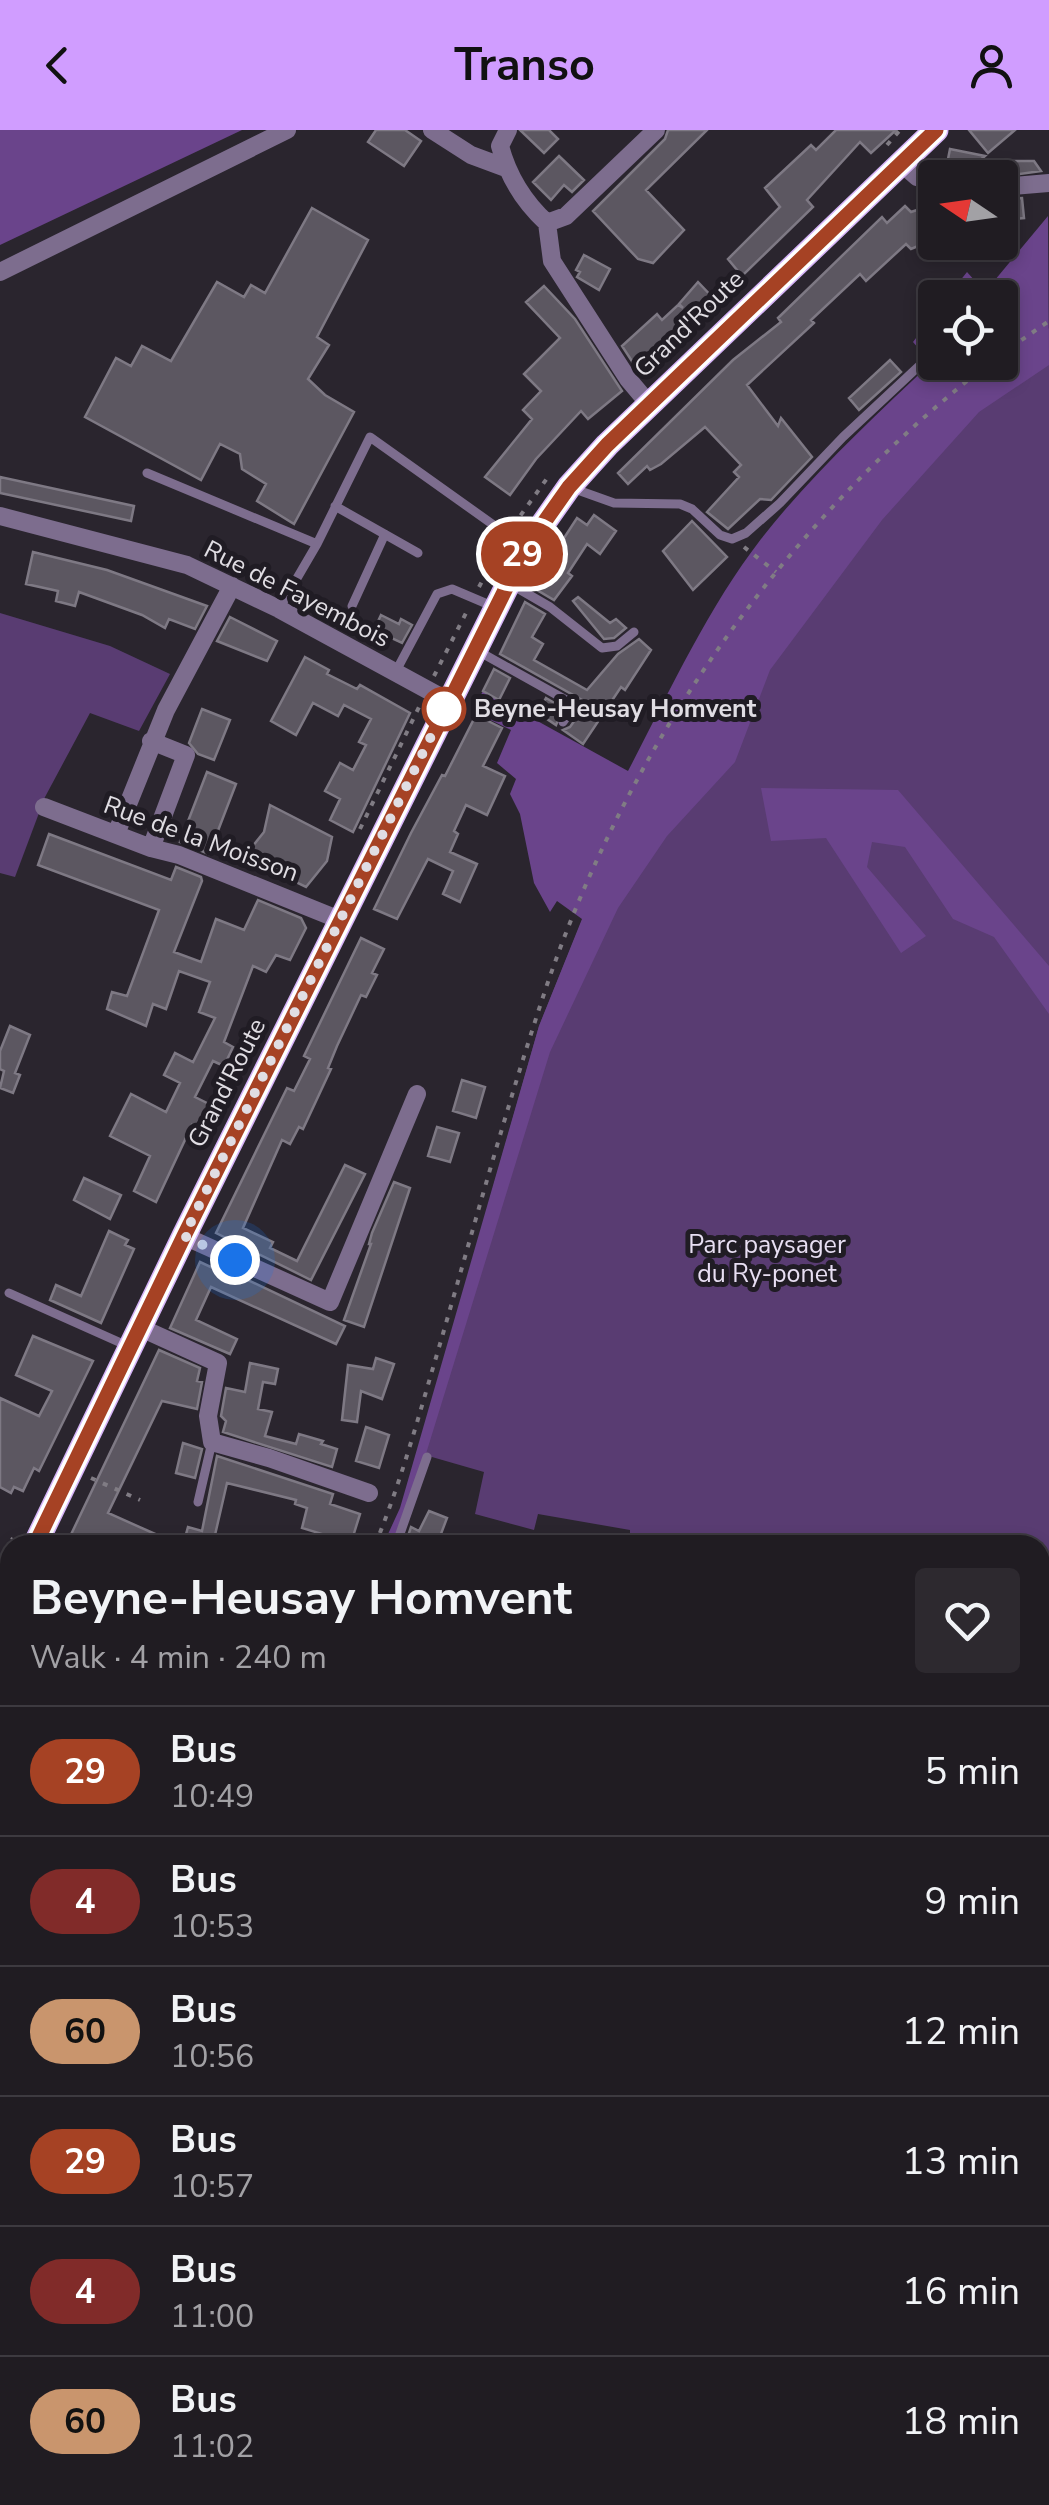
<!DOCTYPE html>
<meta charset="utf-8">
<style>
body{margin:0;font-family:"Nunito Sans",sans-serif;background:#2d292f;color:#f1f3f6;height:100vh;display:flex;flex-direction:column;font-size:38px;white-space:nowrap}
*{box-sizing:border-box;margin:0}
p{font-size:32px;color:#a2a1a5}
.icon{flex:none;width:55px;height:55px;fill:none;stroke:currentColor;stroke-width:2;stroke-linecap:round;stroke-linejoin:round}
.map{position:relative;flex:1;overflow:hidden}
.sheet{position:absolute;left:0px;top:1405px;width:1050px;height:970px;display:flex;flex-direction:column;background:#201c22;border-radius:30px 30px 0 0;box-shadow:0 5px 15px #0003,0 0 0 2px #3d3a40}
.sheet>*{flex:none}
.badge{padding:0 20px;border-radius:32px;font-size:35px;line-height:65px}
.needle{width:65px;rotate:283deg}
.controls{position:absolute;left:918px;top:30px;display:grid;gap:20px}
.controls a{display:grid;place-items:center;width:100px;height:100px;border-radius:10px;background:#201c22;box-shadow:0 5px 15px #0003,0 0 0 2px #3d3a40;font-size:50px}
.you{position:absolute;width:50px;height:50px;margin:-25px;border:8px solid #fff;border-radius:50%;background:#1a73e8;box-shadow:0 0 0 15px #1a73e833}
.map>.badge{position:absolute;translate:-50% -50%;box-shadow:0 0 0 5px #fff}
.round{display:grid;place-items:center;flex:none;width:105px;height:105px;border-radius:10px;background:#2d292f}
.headline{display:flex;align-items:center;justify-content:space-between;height:170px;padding:0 30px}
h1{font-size:48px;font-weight:700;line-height:75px}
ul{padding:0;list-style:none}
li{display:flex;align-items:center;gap:30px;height:130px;padding:0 30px;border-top:2px solid #3d3a40}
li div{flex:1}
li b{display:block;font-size:38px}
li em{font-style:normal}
li .badge{min-width:110px;font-weight:700;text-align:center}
header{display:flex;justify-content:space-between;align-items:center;height:130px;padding:0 30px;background:#d09dff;color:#111;font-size:45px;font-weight:700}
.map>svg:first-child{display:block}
.built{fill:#342e3c}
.green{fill:#593c72}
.forest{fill:#6a448b}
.building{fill:#5c5761;stroke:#7e7984;stroke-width:2.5}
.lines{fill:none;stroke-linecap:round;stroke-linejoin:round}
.path{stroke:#807c84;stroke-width:4;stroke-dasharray:5 8;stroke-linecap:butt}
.service{stroke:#7d6d8e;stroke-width:9}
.minor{stroke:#7d6d8e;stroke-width:18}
.primary{stroke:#d5b3f7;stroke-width:25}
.line-casing{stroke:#fff;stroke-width:22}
.line{stroke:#a64224;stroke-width:15}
.walk{stroke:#e0dde3;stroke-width:10;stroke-dasharray:0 18}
.stop-dot{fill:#fff;stroke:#a64224;stroke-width:5}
.labels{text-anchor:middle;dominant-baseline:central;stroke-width:10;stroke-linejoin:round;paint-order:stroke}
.street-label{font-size:25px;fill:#e0dde3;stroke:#201c24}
.stop-label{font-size:25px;font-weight:bold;fill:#e0dde3;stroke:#201c24;text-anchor:start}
.park-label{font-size:25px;fill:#e8dff3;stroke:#201c24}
</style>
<header><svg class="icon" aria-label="back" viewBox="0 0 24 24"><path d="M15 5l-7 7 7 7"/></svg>Transo<svg class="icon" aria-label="person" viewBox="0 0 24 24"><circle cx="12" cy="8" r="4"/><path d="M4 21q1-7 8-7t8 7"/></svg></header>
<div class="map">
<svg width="1049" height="2375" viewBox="0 0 1049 2375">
<rect width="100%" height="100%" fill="#2a252e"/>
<path class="built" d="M528,2365h499l3,10h-497z"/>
<path class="green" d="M1049,198v2177h-19l-3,-10h13v-950h-410v-15l-92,-16 -4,16 -59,-16 9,-42 -59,-17 40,-169 74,-260 65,-160 84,-162z
M0,483l110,33 60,28 -31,57 -49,-18 -45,84 -30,80 -15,-4z
M119,2365h409l5,10h-410z"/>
<path class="forest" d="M0,0h242l-242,115z
M1048,86l1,149 -70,47 -97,108 -112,150 -35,92 -68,74 -49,72 -68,144 -142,460 -15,33h-10l17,-37 139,-482 43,-107 -25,-18 -7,11 -16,-29 -14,-69 -10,-20 6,-15 -19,-16 14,-33 -39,-19 11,-20 145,80c41,-78 79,-162 133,-232 50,-64 111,-120 170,-176l-18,-21 22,-29v49h65v-64l-53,-1 20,-25 18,20z
M761,658l137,2 151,176v48l-55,-77 -41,-18 -48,-72 -33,-5 -5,25 59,69 -25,17 -75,-115 -55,3z
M1049,1812v332l-9,-18v-312z
M10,1991v120l-10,14v-118z
M1040,2304l9,14v57h-19l-3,-10h13z
M119,2365h170l3,10h-169z"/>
<path class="building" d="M376,0h29l16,11 -17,25 -36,-24z
M520,0h29l9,9 -14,14z
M668,0h39l-61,60 38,40 -31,33 -15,-4 -45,-48 72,-72z
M836,0h60l-25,23 -11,-11 -53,58 6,7 -71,69 -14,-17 52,-52 -15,-19 46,-43 5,5z
M969,0h46l-27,23z
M950,19l35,7 -6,5h55l7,10 -49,7 -47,-4z
M559,26l25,24 -12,12 -8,-7 -13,15 -18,-18z
M1022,68l2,20 -24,2v-21z
M935,74v35l-24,10 -5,-5 -40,37 -6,-7 -49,46 3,3 -67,62 31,41 3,-8 31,39 -41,43 -11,-1 -32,30 -21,-17 32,-35 -5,-5 7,-7 -36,-38 -44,37 -11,6 -3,-4 -19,18 -10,-11 115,-113 48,-38 -3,-4 104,-101 5,6 18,-17 6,6z
M312,78l56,32 -51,97 12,8 -21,34 17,16 29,17 -60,112 -37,-23 9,-17 -24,-15 -2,-15 -20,-10 -19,36 -116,-63 31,-59 15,8 11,-20 29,15 46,-79 27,15 7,-12 14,8z
M584,125l26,14 -11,21 -22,-13 3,-5 -4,-2z
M698,152l18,19 -75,74 -19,-29 35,-32 5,6 16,-15 5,3 -4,-4z
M544,156l31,33 47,72 -34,28 -7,-8 -45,48 -26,36 -25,-18 47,-58 -9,-9 18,-19 -17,-17 36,-36 -34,-36z
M890,230l11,12 -42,38 -10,-12z
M0,347l134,29 -3,15 -131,-28z
M594,385l22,16 -16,23 -13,-10 -19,29 4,3 -18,24 -22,-13 45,-69 10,7z
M692,391l35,36 -34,33 -30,-39z
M33,422l74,18 100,36 -12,23 -26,-10 -4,9 -23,-13 -63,-23 -4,14 -19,-5 2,-10 -32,-7z
M578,467l32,26 6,-4 10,9 -12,10 -10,1 -31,-38z
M525,472l20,12 -13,23 11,7 -9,16 53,30 31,-36 21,-15 12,11 -26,40 -4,-3 -38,57 -20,-14 7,-3 12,-17v-10l-82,-46z
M381,485l18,9 2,-5 11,6 -10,18 -28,-13z
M230,487l47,24 -10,20 -50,-20z
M305,527l24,13 -2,4 30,15 3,-4 50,28 -57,119 -23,-12 10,-21 -15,-8 15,-28 13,7 13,-25 -7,-3 12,-23 -27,-14 -6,11 -25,-13 -17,32 -25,-14z
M494,539l16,9 -11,22 -16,-9z
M546,568l17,10 -7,17 -18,-12z
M202,579l28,11 -16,40 -16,-6 -9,-11z
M476,585l26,13 -19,38 22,10 -18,39 -21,-10 -12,26 4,3 -8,18 27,12 -17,38 -17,-8 10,-23 -25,-12 -31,60 -23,-10 37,-76 31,-58 3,1z
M207,642l29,12 -27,70 -29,-12z
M270,675l62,32 -5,24 -21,26 -62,-30 20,-25z
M49,704l122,46 5,-13 25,10 1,4 -28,71 27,10 15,-43 28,11 14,-30 43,18 5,10 -16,32 -14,-5 -10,17 -13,-6 -29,76 9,5 -9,19 -11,-5 -18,36 22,11 -11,23 -14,-6 -36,77 -22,-11 16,-35 -40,-20 21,-42 35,18 14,-29 -16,-8 11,-22 18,9 22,-44 -16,-6 11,-30 -31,-11 -13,38 -13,-5 -7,22 -39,-17 5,-17 15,4 32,-86 -121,-45z
M361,808l23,11 -12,24 5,2 -11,22 -5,-2 -24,51 -9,22 3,1 -28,60 -4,-2 -9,17 -8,-4 -39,88 30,14 -3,6 27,13 48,-96 20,9 -54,106 -95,-47 71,-145 7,3 16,-32 -6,-3z
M10,896l20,9 -15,38 5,2 -7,18 -13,-5 4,-17 -4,-2v-18z
M462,950l23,7 -9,31 -23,-7z
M437,997l22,6 -9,29 -22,-6z
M84,1048l37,17 -11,24 -36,-19z
M394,1052l16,6 -46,139 -20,-7 27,-76h-2l3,-11z
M109,1101l19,9 -3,5 9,4 -33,74 -51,-23 6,-15 25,11z
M200,1132l30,14 1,-4 114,54 -9,18 -125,-57 -15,33 41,19 -7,15 -60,-26z
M33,1206l60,25 -54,110 -5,-3 -11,23 -9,-4 -3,6 -11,-6v-89l39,18 13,-25 -36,-16z
M159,1220l41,18 -3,13 5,1 -5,27 -35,-8 -54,112 72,32h-114z
M376,1228l18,6 -12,35 -21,-8 -4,31 -15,-2 6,-55 25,4z
M250,1233l28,6 -3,15 -12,-2 -5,27 14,3 -7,24 31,8 3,-10 24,7 -2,3 16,5 -5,18 -109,-35 3,-11 -5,-5 5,-28 19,4z
M366,1297l23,8 -10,33 -23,-7z
M183,1313l19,6 -7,29 -19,-5z
M217,1326l116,38 -3,10 30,10 -9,29 -49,-15 5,-20 -12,-4 1,-4 -69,-17 -12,52 21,5v5h-53l5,-18 14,4z
M429,1381l18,7 -8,21 14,6h-48l6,-18 8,4z"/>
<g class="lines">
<path class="path" d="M887,15l13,-15
M1000,225l49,-34
M513,396l35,-49
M744,417l32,25
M479,457l21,-40
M434,546l34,-67
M360,699l61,-126
M91,1348l49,22
M375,1415c27,-65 45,-134 65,-201 33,-114 64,-228 101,-341 81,-250 241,-480 450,-641
M0,1433l13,-25
M0,2070l10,-16
M0,2134l10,-16"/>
<path class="service" d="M147,343l170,71
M572,358l42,15 66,1 12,5 28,26 12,4 14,-6 34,-30 63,-66 76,-71
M335,376l83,47
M512,455l38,22 52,41 15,-2 17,-14
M352,476l33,-72
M279,479l38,-65 53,-107 153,109
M478,521l97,54 -12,17
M395,543l42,-79 15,-5 40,17
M9,1163l121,54
M198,1372l14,-60
M396,1415l31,-88
M543,2365l4,10
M863,2375l1,-10"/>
<path class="minor" d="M432,0l39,25 35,13
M508,0l-8,16c8,30 24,56 47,77l5,38 76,118 21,25
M900,32l17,15 18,3
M1000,57l49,-4
M547,93l19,-7 90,-86
M0,142l287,-142
M0,386l187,49 92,44 169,92
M151,611l35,14 -35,93
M44,677l107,41 28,7 161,65
M116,704l50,-124 66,-124
M184,1106l146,66 87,-208
M141,1198l77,35 -10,53 4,26 57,16 100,35
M0,1505l10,6
M0,1894l10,-2
M0,2353l10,1
M95,2365l26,6"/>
<path class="primary" d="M35,1415l149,-309 342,-688 43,-61 38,-42 329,-315
M0,1484l10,-20"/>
</g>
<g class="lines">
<defs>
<path id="line" d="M35,1415l149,-309 342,-688 43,-61 38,-42 329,-315"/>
</defs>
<use href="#line" class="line-casing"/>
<use href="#line" class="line"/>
<path class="walk" d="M235,1130l-51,-24 264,-534 -4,7"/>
</g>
<circle class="stop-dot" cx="444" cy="579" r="20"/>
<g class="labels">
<g class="street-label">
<text transform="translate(689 194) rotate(-44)">Grand'Route</text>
<text transform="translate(297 464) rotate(27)">Rue de Fayembois</text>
<text transform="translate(201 709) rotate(20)">Rue de la Moisson</text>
<text transform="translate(227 953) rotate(-63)">Grand'Route</text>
</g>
<g class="stop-label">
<text x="474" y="579">Beyne-Heusay Homvent</text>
</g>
<g class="park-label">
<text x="767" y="1115">Parc paysager<tspan x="767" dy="29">du Ry-ponet</tspan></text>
</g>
</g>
</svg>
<div class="controls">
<a><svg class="needle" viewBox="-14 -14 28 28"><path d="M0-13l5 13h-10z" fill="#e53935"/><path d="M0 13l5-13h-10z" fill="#a2a1a5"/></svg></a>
<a><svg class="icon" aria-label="locate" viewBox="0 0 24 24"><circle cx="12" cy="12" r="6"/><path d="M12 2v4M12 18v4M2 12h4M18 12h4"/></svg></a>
</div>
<div class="you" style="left:235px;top:1130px"></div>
<b class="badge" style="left:522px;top:424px;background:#a64224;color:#fff">29</b>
<section class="sheet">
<div class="headline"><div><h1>Beyne-Heusay Homvent</h1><p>Walk · 4 min · 240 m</p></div><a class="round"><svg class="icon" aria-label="heart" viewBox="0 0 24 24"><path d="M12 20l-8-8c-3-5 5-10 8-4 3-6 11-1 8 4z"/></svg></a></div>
<ul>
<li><span class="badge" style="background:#a64224;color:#fff">29</span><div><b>Bus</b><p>10:49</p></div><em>5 min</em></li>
<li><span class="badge" style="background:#812b29;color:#fff">4</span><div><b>Bus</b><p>10:53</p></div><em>9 min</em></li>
<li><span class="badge" style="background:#c9956d;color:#111">60</span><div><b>Bus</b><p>10:56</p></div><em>12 min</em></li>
<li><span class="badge" style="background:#a64224;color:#fff">29</span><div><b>Bus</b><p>10:57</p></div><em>13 min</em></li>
<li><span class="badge" style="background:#812b29;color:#fff">4</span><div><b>Bus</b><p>11:00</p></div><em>16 min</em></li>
<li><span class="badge" style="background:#c9956d;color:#111">60</span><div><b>Bus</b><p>11:02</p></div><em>18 min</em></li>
</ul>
</section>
</div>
